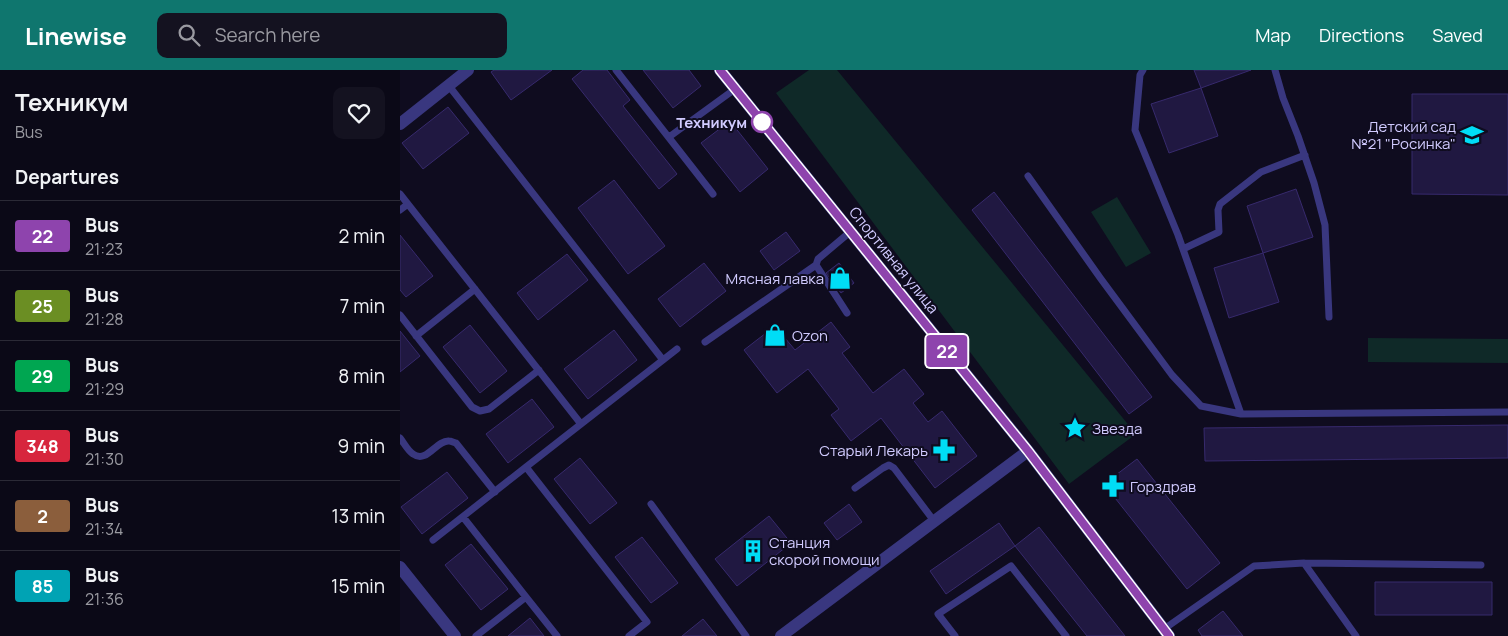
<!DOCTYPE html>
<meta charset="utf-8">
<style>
body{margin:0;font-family:Manrope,sans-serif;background:#141220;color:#f1f3f6;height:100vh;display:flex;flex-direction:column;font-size:19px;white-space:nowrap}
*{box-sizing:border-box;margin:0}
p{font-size:16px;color:#9a9aa1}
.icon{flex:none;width:28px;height:28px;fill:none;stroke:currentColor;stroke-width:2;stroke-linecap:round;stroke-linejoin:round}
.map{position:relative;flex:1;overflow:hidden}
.side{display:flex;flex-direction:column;background:#0b0917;width:400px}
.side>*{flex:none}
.badge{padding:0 10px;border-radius:4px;font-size:18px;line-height:32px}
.map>.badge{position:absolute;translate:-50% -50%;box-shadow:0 0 0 2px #fff}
h2{padding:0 15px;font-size:19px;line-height:45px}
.round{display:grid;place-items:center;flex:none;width:52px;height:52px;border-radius:10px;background:#141220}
.summary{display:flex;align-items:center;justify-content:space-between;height:85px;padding:0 15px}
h1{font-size:24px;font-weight:700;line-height:38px}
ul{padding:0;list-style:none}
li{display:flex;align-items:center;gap:15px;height:70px;padding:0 15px;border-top:1px solid #2b2a36}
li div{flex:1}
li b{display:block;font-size:19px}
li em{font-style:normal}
li .badge{min-width:55px;font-weight:700;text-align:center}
header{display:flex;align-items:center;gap:30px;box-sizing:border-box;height:70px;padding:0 25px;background:#0f766e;color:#fff}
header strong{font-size:24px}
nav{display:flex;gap:28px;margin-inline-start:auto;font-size:18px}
.search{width:350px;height:45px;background:#141220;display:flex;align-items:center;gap:12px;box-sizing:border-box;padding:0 18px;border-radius:10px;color:#9a9aa1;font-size:19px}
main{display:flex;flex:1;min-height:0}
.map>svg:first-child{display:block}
.green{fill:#0f2928}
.building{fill:#201841;stroke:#372a6d}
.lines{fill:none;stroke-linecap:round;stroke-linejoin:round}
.service{stroke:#39377f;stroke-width:7}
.minor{stroke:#39377f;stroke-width:12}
.tertiary{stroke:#39377f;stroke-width:12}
.line-casing{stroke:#fff;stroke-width:11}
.line{stroke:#8e44ad;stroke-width:8}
.stop-dot{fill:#fff;stroke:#8e44ad;stroke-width:2.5}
.labels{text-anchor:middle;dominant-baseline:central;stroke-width:4;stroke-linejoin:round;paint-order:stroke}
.stop-label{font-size:15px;font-weight:bold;fill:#d1cbff;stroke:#0f0c1f;text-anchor:end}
.poi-label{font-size:15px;fill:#d1cbff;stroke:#0f0c1f;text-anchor:start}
.street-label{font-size:15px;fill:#d1cbff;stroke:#0f0c1f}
</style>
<header>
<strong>Linewise</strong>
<div class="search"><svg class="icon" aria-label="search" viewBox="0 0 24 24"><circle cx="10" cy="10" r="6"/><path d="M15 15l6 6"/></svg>Search here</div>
<nav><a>Map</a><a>Directions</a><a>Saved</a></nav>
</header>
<main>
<section class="side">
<div class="summary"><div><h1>Техникум</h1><p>Bus</p></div><a class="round"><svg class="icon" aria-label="heart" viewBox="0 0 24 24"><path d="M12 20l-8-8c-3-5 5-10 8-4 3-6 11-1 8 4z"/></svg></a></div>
<h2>Departures</h2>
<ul>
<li><span class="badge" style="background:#8e44ad;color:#fff">22</span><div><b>Bus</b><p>21:23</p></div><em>2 min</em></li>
<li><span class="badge" style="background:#6b8e23;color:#fff">25</span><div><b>Bus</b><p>21:28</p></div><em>7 min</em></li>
<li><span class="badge" style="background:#00a651;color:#fff">29</span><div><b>Bus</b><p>21:29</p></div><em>8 min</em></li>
<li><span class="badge" style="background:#d7263d;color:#fff">348</span><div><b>Bus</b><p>21:30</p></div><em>9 min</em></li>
<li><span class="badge" style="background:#8b5e3c;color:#fff">2</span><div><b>Bus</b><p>21:34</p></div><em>13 min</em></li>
<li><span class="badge" style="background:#00a3b4;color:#fff">85</span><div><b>Bus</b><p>21:36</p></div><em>15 min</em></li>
</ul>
</section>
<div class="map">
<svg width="1108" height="566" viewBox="0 0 1108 566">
<rect width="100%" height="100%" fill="#0f0c1f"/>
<path class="green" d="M409,0h28l299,364 -67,50 -293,-391z
M717,127l34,56 -25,14 -35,-55z
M968,268l140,1v24l-140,-1z"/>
<path class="building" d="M94,0h58l-41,30 -20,-28z
M183,0h24l23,30 -7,6 54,68 -18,15 -87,-110z
M243,0h46l12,16 -28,22z
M794,0h57l-50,18z
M801,18l17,48 -49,17 -18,-49z
M1012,24h96v101l-96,-1z
M48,37l21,26 -46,36 -21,-26z
M330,51l38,48 -28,23 -39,-49z
M214,110l51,66 -37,28 -50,-66z
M896,119l17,48 -50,16 -16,-47z
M594,122l158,205 -23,17 -157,-204z
M386,162l14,19 -26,19 -14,-19z
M0,165l33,41 -27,21 -6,-7z
M863,183l16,49 -50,16 -15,-50z
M167,184l21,26 -50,40 -21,-27z
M304,193l22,28 -46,36 -22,-28z
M439,193l15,20 -13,10 -15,-20z
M431,252l19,25 -8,6 31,40 31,-24 20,25 -11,9 15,19 14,-11 35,45 -42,32 -54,-70 -30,23 -20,-26 8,-6 -31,-40 -31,24 -33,-43 31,-24 20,24z
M70,255l37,46 -27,22 -37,-46z
M214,260l23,30 -49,39 -24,-30z
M0,261l20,25 -20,16z
M132,329l22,28 -46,36 -22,-29z
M1108,355v33l-303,3 -1,-33z
M180,388l37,45 -27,21 -36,-45z
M737,389l83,104 -33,26 -83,-105z
M47,402l21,26 -46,36 -21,-27z
M449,434l13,18 -25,18 -13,-17z
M369,446l22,27 -54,43 -22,-27z
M599,453l16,23 -69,48 -16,-23z
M639,457l86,109h-38l-72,-90z
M242,467l36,46 -27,20 -36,-46z
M71,474l37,45 -27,21 -36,-45z
M975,512h117v33h-117z
M823,541l20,25h-41l-4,-6z
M130,548l14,18h-36z
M303,549l14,17h-35z"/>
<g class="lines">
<path class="service" d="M216,0l97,124
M743,0l-3,5 -5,55 43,105 63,179
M875,0l8,28 15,38 16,47 11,42 4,92
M49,16l214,274
M269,67l66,-48
M628,106l73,103 71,96 29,31 40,8 267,-2
M0,124l181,230
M0,140l8,-6
M783,179l36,-17 -1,-22 2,-6 41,-32 44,-17
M447,243l-31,-48 2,-6 32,-27
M0,245l72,92 8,4 9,-2 50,-39
M16,266l59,-47
M305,272l111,-77
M0,368c4,5 8,13 13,16 14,10 23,-14 36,-13 2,0 6,2 7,2l39,49
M126,397l151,-118
M455,418l28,-20 6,-3 5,3 40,53
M251,434l95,132
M63,447l63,80
M33,470l93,-73 121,155 -18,14
M904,493l177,2
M764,559l90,-63 50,-3 52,73
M76,566l50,-39 31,39
M555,566l-17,-22 73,-48 55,70"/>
<path class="minor" d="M320,0l308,381 141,185
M0,54l68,-54
M381,566l247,-185"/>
<path class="tertiary" d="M0,497l55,69"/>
</g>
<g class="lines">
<defs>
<path id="line" d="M320,0l308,381 141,185"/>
</defs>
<use href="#line" class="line-casing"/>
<use href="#line" class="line"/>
</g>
<defs>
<symbol id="school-bare" viewBox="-9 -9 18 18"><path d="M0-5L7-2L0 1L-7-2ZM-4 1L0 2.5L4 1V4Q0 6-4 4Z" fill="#00ddf6" stroke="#0f0c1f" stroke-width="2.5" paint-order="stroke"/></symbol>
<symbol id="shop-bare" viewBox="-9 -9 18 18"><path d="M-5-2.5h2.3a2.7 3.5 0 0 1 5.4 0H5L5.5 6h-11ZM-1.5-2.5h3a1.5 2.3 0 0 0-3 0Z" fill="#00ddf6" stroke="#0f0c1f" stroke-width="2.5" paint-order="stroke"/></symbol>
<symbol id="sight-bare" viewBox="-9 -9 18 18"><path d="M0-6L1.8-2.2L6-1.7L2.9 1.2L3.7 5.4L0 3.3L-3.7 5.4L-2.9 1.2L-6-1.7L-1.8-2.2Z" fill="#00ddf6" stroke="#0f0c1f" stroke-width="2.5" paint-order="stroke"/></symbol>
<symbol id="pharmacy-bare" viewBox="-9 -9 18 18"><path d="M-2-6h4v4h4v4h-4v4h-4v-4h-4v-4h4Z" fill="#00ddf6" stroke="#0f0c1f" stroke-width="2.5" paint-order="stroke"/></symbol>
<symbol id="building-bare" viewBox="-9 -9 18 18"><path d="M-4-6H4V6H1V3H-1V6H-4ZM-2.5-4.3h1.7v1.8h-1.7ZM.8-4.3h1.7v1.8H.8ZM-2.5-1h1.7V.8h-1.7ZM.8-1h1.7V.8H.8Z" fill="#00ddf6" stroke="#0f0c1f" stroke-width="2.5" paint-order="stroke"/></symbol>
</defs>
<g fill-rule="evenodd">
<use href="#school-bare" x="1056" y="49" width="32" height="32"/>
<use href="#shop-bare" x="424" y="192" width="32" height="32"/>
<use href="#shop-bare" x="359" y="249" width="32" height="32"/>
<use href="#sight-bare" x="659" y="342" width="32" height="32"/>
<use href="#pharmacy-bare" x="528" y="364" width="32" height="32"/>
<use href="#pharmacy-bare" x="697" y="400" width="32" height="32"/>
<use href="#building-bare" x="337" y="465" width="32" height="32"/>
</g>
<circle class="stop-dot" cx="362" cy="52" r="10"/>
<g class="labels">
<g class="stop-label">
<text x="347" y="52">Техникум</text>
</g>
<g class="poi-label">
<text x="1056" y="56" text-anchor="end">Детский сад<tspan x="1056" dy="17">№21 "Росинка"</tspan></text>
<text x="424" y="208" text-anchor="end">Мясная лавка</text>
<text x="392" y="265">Ozon</text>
<text x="692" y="358">Звезда</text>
<text x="528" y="380" text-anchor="end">Старый Лекарь</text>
<text x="730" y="416">Горздрав</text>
<text x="369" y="472">Станция<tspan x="369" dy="17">скорой помощи</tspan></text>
</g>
<g class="street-label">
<text transform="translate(494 190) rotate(51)">Спортивная улица</text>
</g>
</g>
</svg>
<b class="badge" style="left:547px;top:281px;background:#8e44ad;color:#fff">22</b>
</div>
</main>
